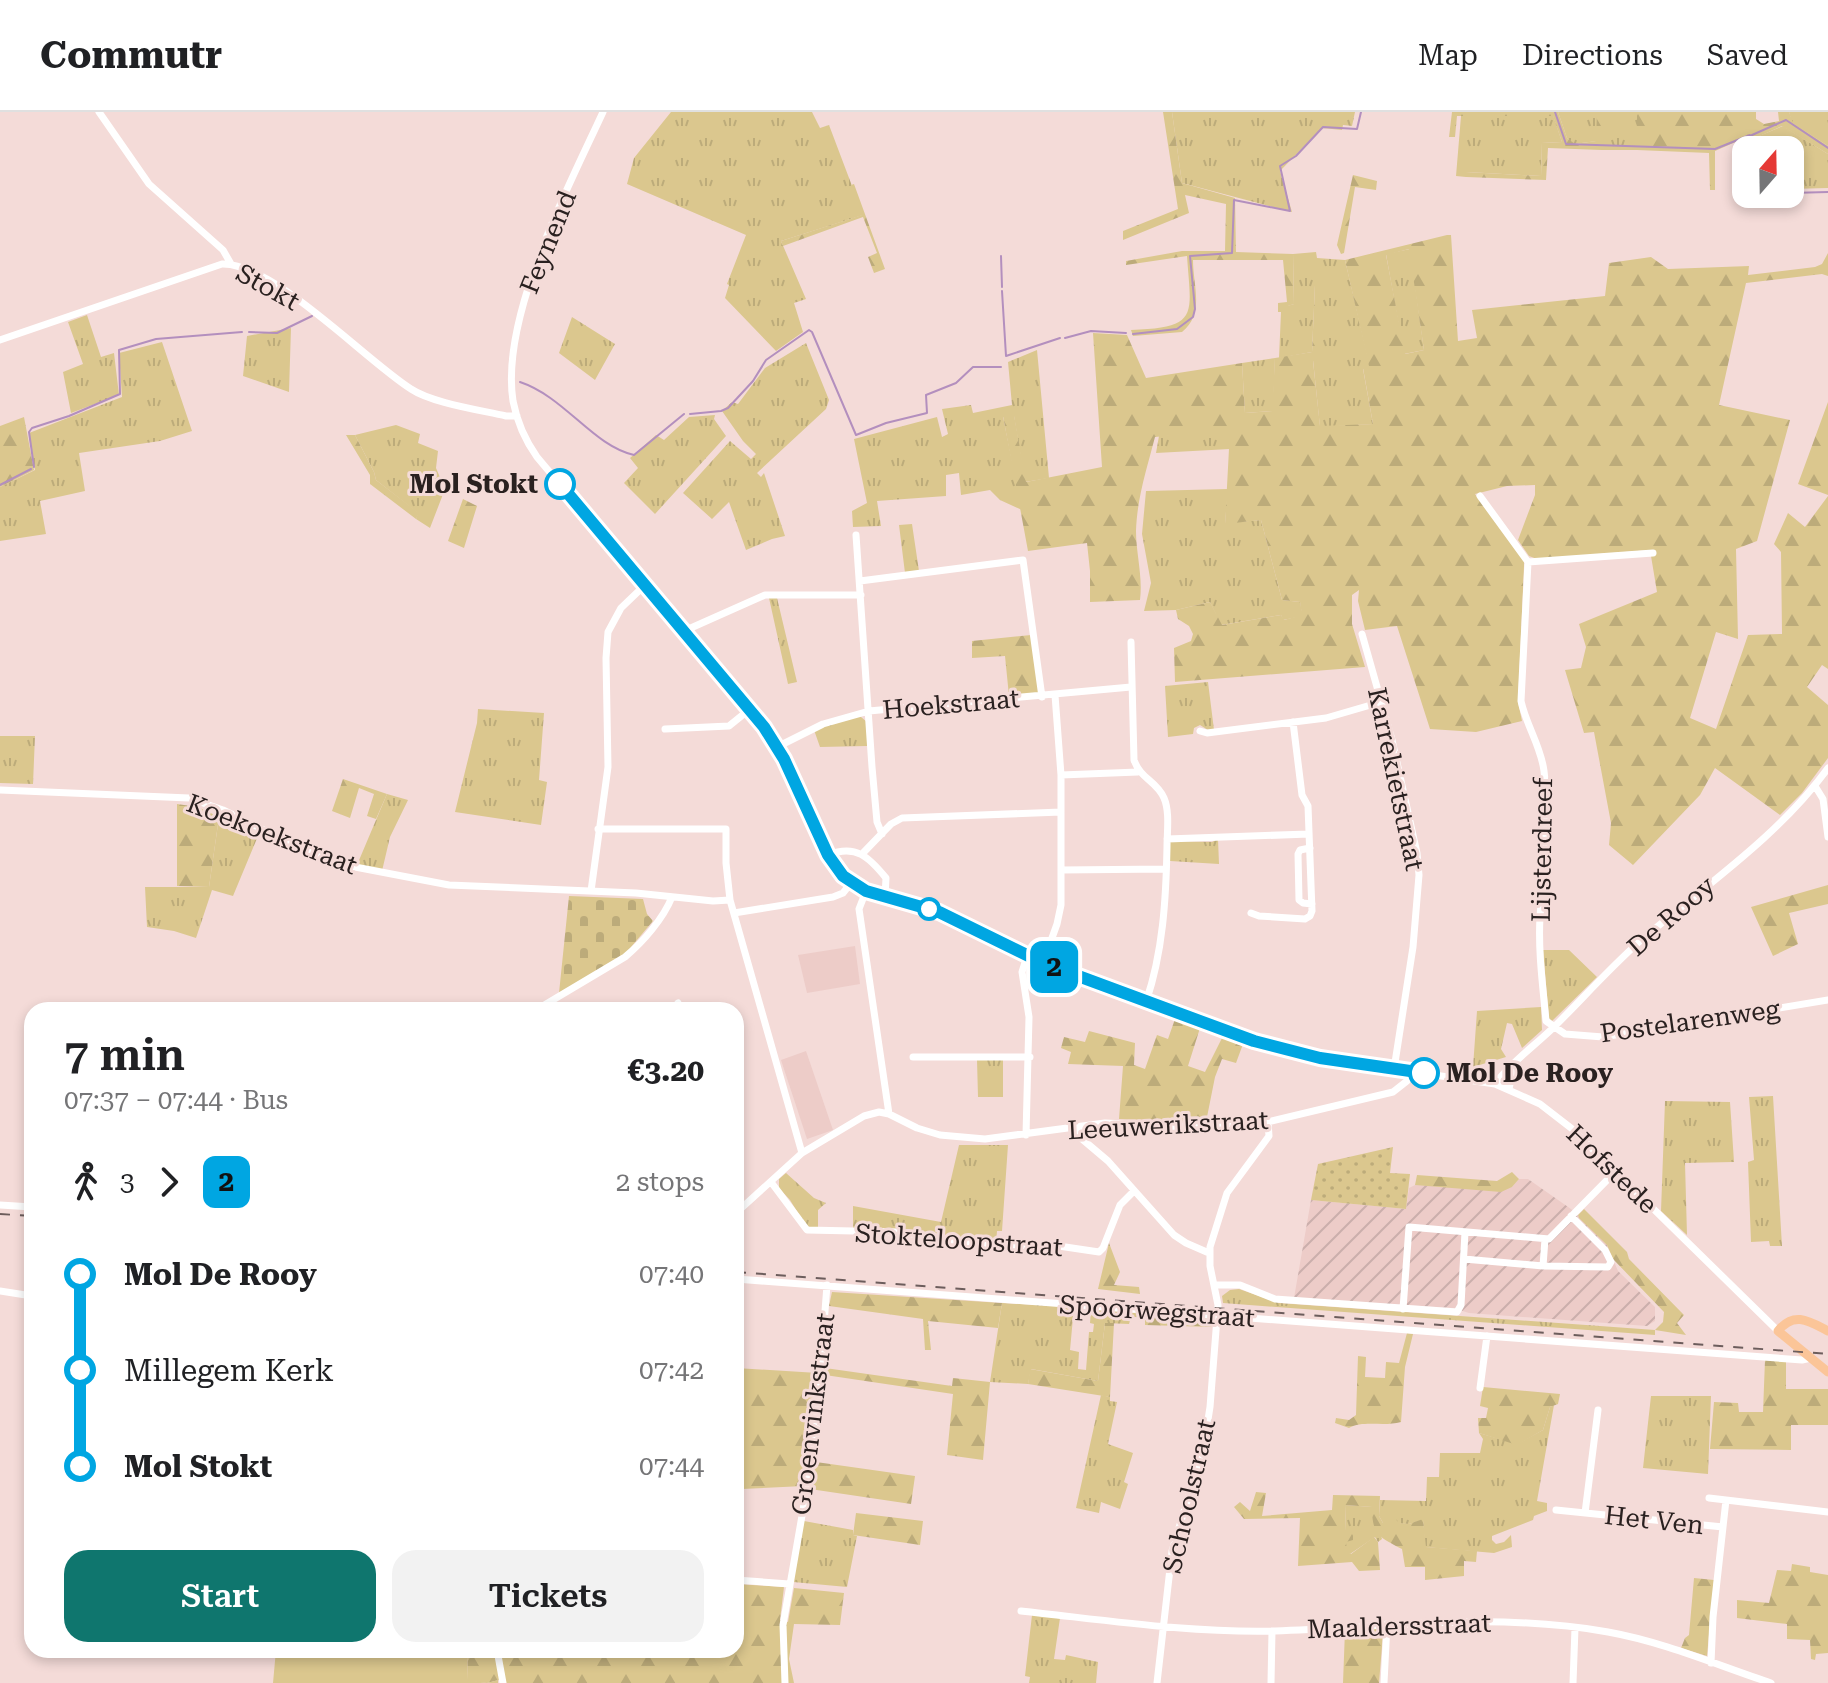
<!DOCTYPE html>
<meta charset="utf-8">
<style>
body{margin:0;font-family:"Roboto Serif",serif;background:#f2f2f2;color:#202124;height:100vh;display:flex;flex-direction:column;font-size:30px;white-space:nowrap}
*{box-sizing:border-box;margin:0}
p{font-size:26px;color:#757577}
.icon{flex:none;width:44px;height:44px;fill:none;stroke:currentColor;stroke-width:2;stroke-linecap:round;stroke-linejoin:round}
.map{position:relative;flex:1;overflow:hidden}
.drawer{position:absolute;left:24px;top:890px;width:720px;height:656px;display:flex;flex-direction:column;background:#fff;border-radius:24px;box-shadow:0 4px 12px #0003}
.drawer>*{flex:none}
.badge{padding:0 16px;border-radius:12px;font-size:28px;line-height:52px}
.needle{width:52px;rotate:20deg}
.fabs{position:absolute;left:1732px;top:24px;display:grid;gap:16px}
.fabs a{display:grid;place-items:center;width:72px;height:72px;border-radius:16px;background:#fff;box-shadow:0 4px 12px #0003;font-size:40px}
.map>.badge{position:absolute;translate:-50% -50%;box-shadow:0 0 0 4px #fff}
.legs{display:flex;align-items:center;gap:12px;height:88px;padding:0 40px;font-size:26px}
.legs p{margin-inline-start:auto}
.summary{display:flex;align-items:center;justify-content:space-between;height:136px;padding:0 40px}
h1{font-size:44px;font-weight:600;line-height:60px}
.action{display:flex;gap:16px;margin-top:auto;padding:16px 40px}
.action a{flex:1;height:92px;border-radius:24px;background:#0f766e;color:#fff;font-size:32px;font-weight:600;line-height:92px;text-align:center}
.action a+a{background:#f2f2f2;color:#202124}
ul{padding:0 40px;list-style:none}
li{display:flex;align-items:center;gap:28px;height:96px;font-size:30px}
li i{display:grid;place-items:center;width:12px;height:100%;margin:0 10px;background:currentColor}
li i::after{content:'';width:20px;height:20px;margin:-10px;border:6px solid;border-radius:50%;background:#fff}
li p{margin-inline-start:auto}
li:first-child i{background:linear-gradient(#0000 50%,currentColor 0)}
li:last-child i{background:linear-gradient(currentColor 50%,#0000 0)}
header{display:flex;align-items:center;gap:48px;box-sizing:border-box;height:112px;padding:0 40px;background:#fff;border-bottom:2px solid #e0e0e0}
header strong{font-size:38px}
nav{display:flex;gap:44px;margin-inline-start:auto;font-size:28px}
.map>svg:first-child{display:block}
.built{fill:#edccc8}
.industrial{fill:url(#industrial-furrows)}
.grass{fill:url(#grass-tufts)}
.forest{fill:url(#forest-firs);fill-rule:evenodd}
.cemetery{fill:url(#cemetery-stones)}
.garden{fill:url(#garden-dots)}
.pitch{fill:#dbc78e}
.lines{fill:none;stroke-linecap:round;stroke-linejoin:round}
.stream{stroke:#b38fbe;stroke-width:2}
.minor{stroke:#fff;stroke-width:7}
.major{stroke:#fbc598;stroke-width:9}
.rail{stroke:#6c5d5c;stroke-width:2;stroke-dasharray:10 10;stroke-linecap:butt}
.line-1-casing{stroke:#fff;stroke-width:18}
.line-1{stroke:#00a6e2;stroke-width:12}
.stop-1-dot{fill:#fff;stroke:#00a6e2;stroke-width:4}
.labels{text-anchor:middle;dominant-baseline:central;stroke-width:6;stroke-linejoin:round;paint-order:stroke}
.street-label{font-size:26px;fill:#2a2120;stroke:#f4dbd8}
.stop-label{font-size:26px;font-weight:bold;fill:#2a2120;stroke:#f4dbd8;text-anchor:end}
</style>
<header>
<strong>Commutr</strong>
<nav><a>Map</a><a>Directions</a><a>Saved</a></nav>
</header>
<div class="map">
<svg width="1828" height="1571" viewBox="0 0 1828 1571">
<defs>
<pattern id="industrial-furrows" width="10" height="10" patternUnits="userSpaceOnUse" patternTransform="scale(2)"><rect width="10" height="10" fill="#edccc8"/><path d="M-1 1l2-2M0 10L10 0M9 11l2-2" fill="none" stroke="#cbafac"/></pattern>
<pattern id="grass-tufts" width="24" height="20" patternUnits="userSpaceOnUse" patternTransform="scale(2)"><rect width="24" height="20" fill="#dbc78e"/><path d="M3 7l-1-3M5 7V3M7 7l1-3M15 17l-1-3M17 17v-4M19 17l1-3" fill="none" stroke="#bcab7a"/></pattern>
<pattern id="forest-firs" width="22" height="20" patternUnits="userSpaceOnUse" patternTransform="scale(2)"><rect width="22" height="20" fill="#dbc78e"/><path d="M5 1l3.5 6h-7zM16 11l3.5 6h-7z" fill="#bcab7a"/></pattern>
<pattern id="cemetery-stones" width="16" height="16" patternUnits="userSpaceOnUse" patternTransform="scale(2)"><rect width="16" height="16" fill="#dbc78e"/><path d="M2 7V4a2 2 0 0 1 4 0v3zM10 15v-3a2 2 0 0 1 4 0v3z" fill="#bcab7a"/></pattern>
<pattern id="garden-dots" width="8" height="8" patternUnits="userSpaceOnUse" patternTransform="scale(2)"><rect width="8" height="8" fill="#dbc78e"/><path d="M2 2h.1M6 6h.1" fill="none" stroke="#bcab7a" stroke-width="1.8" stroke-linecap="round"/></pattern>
</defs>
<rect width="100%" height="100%" fill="#f4dbd8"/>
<path class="built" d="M855,834l5,38 -53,9 -9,-38z
M806,939l27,79 -26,9 -26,-79z"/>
<path class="industrial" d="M1519,1067h9l43,30 36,36 11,26 37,36v14l-8,5 -178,-13 -16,-5 -159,-10 17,-98 95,9 3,-21 6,-3 97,2z"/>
<path class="grass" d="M671,0h141l8,16 9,-3 34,90 -82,26 25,58 -12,4 9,29 -27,19 -51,-53 4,-13 -2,-1 19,-49 -119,-51 7,-26z
M1172,0h183l-3,14 -9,-1 -1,5 -20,-2 -42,43 12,41 -110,-29z
M1558,0h39v29l-23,3 -7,-6z
M1602,0h35v38h-35z
M1789,0h39v34l-36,-23z
M1553,3l9,27 -20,1 -1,33 -75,-4v5l-10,-1 5,-60z
M1783,14l45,28v34l-38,1v-39h-34l-2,-12z
M1410,137l14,101 -20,4 -18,-100z
M1316,140l1,6 28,2 25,107 -7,2 10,55 -53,3 -7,-67h6l-4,-75 -3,67 -33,6 2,-46h6v-6l7,-2 -1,-50z
M87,203l14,42 13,-4 5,42 -48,18 -8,-41 20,-8 -15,-42z
M572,205l43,27 -20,36 -36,-27z
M291,216l-2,64 -46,-16 4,-40z
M162,230l30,89 -32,10 -81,12 6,38 -45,10 6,33 -46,7v-54l35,-17 -6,-37 93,-36 -3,-44z
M806,231l23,57 -3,9 -69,64 4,4 3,-4 21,63 -13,3 -26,11 -17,-48 -17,17 -29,-26 47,-52 21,18 5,-5 -13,-13 -21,-30 10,-9 6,2 27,-36z
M1037,238l12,128 -24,4 -11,-66 -11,1 19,93 -22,-10 -10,-10 -29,5 -2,-22 -13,2v21l-69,5 4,25 -28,1 -1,-16 15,-8 -13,-64 83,-22 5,20 6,-3 -6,-25 29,-4 2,8 39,-8 -4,-43z
M1275,246l-2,53 -28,2 -3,-50z
M715,303l-1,4 12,17 -71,78 -31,-31 14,-15 -8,-10 26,-23 8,5 25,-23z
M396,313l24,9 -2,9 20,8 -2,17 9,21 -15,39 -14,-9 2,-6 -42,-33 -2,-8 -19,-37z
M1230,317v20l-74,4 3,-17z
M1228,377l-3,34 36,-3 21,80 18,2 3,14 -20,4 -2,-5 -60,10 -11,-23 -34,8 -32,1 7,-28 -9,-49 4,-43z
M912,412l7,47 -14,2 -6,-48z
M769,486h8l20,84 -9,2z
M1208,570l6,48h-6l-8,-5 -6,3 -1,6 -25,3 -3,-51z
M478,597l66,4 -5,67 8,2 -6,43 -86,-13 22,-89z
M853,605h8l6,5v24l-47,1 -6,-17z
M0,624h35l-2,48 -33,-1z
M387,682l21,6 -18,37 -8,34 -25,-6z
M219,705l39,19 -25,60 -21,-6 -16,48 -22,-7 -27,-4 -2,-40h64z
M1218,727l1,25 -49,-3v-20l42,1z
M1543,838h26l28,27 -45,44 -3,-3z
M1541,895l1,23 -20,18 -10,-24 -5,-1 -6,26 5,8 -33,10 4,-56z
M1003,947v38h-25l-1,-37z
M1773,984l9,150h-12l-1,-5 -18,1 -3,-80 6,-2 -5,-63z
M1665,989l65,1 4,60 -49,1 2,72 -26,-24z
M959,1033h49l-6,86h-5l-1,12 -89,-14h-54v-23l88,16z
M786,1061l28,25 12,5 -8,7v19l-12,-3 -16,-26 -11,-12v-9z
M1239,1177l40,14 376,27v5l-432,-32 -1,-7 8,-6z
M1002,1191l72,4 -4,43 9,2 -1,17 8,1 3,-38h4l1,-8 -4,-1 1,-13 45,3v4h-5l-2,7 -24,-1 -7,58 -67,-12 -3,15 -38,-2z
M1101,1283l9,2v4l7,1 -9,42 25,9 -9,29 4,2 -8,25 -19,-7 -2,11 -23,-5z
M1651,1284h60l-3,78 -65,-6z
M1554,1293l-17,96 10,2v8l-13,5 -1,4 -41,16v4l4,4 8,-2 7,-7 1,12 -18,6 -69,-6 -2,-27 -14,4 -26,-1 -4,-7 1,-16 46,1 1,-24h12l1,-24h40l3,-14 -4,-6 38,11 26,-14 7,-23z
M1345,1393l28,2 9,32 -4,3 -3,-5 -25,17 -4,-1v-12l7,-2 -1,-7h-6z
M804,1409l49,9v5l4,1 -10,51 -54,-5z
M1032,1503l28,3 -6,41 11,1 1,-5 32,7 -2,21h-67l1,-6 -5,-1z"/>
<path class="forest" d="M1163,0h9l10,71 53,15 1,54 57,2 1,50 -6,2 -1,6h-9v-9l9,-1 -4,-42h-90c0,26 12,53 -11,72l-49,4 -2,-6c69,-2 60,-15 56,-74l-61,9v-4l56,-10h43l1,-47 -41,-9 4,18 -66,27v-9l55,-22z
M1452,0h106l9,26 8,6 21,-3 1,-29h5v38l-54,-2 -2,32 -80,-3v-5l75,4 1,-33 20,-1 -9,-26h-96l-2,21h-6z
M1637,0h119v7l8,5 15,-3 -1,-9h11l4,11 35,23v8l-46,-28 -27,12 1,12h-7l-2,-13 -32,14v39h-5l-1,-37 -72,-3z
M1353,63l24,6 -1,9 -21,-3 -11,66 -3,1 -4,-9z
M854,72l31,85 -11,4 -6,-16 9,-4 -14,-36 -80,29 -2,-5 81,-26 -11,-30z
M1447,123h4l7,106 19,-3 -5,-28 133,-14 4,-33 42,-6 17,12 81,-3 -1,9 67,-8 7,-3 6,-11v23l-6,-2 -76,9 -27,122 71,15 -33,121 -21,8 2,90 -22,-7 -26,86 26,11 32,-94 34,-1 -1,-82 -7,-8 14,-31 17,14 23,-31v173l-6,-4 -15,22 21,18v53l-26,35 -22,22 -65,-47 -15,27 -67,70 -24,-20 2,-22 -17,-91 -10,1 -19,-63 16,-2 5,-21 -7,-23 78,-32 -7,-42 -113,9 -8,-3 -11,-16 17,-45v-10l-28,1 -32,8 49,66v6l-6,136 4,19 -46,11 -46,-3 -33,-103 -32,4 -7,-29 1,-11 -7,5v29l13,43 -190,15 -1,-34 17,-7 2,-7 -4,-8 -11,-7 -2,-9 34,-8 12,23 59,-10 3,5 18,-5 -2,-13 -18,-2 -21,-80 -36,4 5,-94 -75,7c-8,31 -18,61 -19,94 0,23 7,45 4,69l-50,2v-31l-3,-28 -59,8 -25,-135 11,-1 12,67 76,-15 -9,-134 34,2 19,43 96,-15 3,50 27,-2 3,-53 37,-6 3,-67h3l2,75 -7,1 7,65 53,-2 -10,-56 6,-2 -24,-106zM1409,137l15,101 -19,4 -19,-99z
M1828,290v93l-30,-11z
M24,305l10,53 -34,17v-61z
M346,323h9l19,37 2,8 43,33 -3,6 -46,-35v-9z
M463,387l14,7 -13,42 -16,-7z
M1031,523l8,58 -30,3 -4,-40 -33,2v-17z
M343,667l44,15 -11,25 -9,-3 7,-22 -15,-6 -9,30 -18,-7z
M177,692l21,3 21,10 -10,70 -32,-1z
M1828,773v19l-39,9 9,31 -25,12 -22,-49z
M1175,907l25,9 -12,38 17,6 18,-36 20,8 -7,19 -14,-4 -7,18 -9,45 -87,-3 4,-53 -55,-2 3,-12 -10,-4 3,-11 21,5 4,-11 46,12 -1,22 11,4 12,-34 11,4z
M1512,1060l7,7 -7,8 -11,5 -86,-7 2,-10 80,6z
M1584,1097l43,43 2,7 55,56 -7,8 9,12 -31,-5 8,-8 1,-10 -51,-53 -6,-14 -28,-27 -1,-3z
M1109,1131l11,29 -6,13 25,2 1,7 -42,-5z
M832,1180l170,11 -4,25 -70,-7 3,29h-6l-2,-31 -94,-13z
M1136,1201l73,6 3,8 -67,-2v-7l-9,-1z
M1105,1211h9l-4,74 -82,-13 2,-15 68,12z
M1407,1221l6,1 -8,33 -4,55c-17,5 -38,-2 -52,6l-14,-5 1,-5 13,2 7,-5 2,-59 8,1 -1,20 20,1 1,-16 13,1z
M1765,1248l21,1v28h42v36h-37v25l-81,-1 4,-47 24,1 1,9h24z
M736,1256l82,5 -14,113 -62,3 -5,95 47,3 -4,33 8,2 6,-34 50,5 -4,32 -46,-1 -5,35 5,24h-290l-1,-4 -16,4 -19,-2 -1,-31h269z
M825,1256l127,18 1,-8 37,4 -7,78 -36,-5 6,-61 -128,-19z
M1483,1275l77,7 -2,10 -8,3 -7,23 -26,15 -38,-12 -1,-15h8l2,-10 -8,-2z
M816,1350l99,14 -4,28 -101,-15z
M1256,1380l10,1 -4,23 70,-6 1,-15 47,1 -1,20 4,7 11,-6 5,6 10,1 14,-5 3,28 51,4 -1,11 -12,-1v15l-39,4v-13h-20l-3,-18c-23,-12 -30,-14 -30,-42l-27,-2 1,26 7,1v8l-7,2 1,10 4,2 23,-17 4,5 2,28 -21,1 -7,-9 -54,4 2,-48 -56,1 -10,-12 6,-5 10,9z
M856,1401l67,8 -3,24 -67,-10z
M1792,1452l18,3v5l18,3v78l-12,1 -1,6 -4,-1 -1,-19 -23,-1v-15l-50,-6v-18l32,3 8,-33 14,1z
M1694,1466l20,2 -7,76 -26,-8 4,-10 4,-3z
M1378,1516l5,6 -4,49h-36l2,-53z"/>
<path class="cemetery" d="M569,784l74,3 4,15 6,7 -27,32 -67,40z"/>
<path class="garden" d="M1393,1035l-3,26 20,1 -4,35 -95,-9 7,-36z"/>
<path class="pitch" d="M276,1538h191l1,30 19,3 11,-3v3h-225z"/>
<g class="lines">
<path class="stream" d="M1555,0l11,32 149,5 35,-14 2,15
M1752,23l34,-15 42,28
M1790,81l38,-1
M1001,144l1,31
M1002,179l4,65 54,-18
M249,220l28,1 35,-17
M1133,222l44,-5 16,-12 2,-8 -5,-53 42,-3 2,-53 56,11 -10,-45 16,-10 27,-29 34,2 4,-17
M1065,226l26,-7 35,2
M520,270c45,15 73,64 114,73l50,-41
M690,302l31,-3 7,-3 25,-27 13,-21 43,-30 3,2 44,103 30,-12 41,-10 -1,-18 30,-12 17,-16h28
M34,355l-5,-35 3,-4 37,-12 51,-22 -1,-44 37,-11 86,-7
M0,373l31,-16"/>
<path class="minor" d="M99,0l50,72 74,66 8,14
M603,0c-35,76 -103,206 -90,289 4,21 12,39 24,56l227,270 20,32 51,108 16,16 15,8 73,21 104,51 211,78 66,17 175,26 45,20 31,24 207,203
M0,228l222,-76c52,-1 143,96 189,125 21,14 69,21 95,27h11
M1480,384l48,66 -7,139c5,24 20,45 23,70 6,48 -1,98 -4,146 -2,35 3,70 6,104l19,13 38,3 225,-37
M856,423l16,232 5,55 5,12
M1528,450l125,-9
M860,469l163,-21 19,137
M684,519l81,-36h96
M1362,522l30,106 25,113 2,22 -6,72 -19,122
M1131,530l3,118c7,20 22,20 30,38 6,14 3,34 3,49 -1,52 -4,105 -21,155
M665,617l64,-3 21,-17
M1200,619l7,2 119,-15 55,-16
M777,635l46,-23 46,-13 262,-24
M1061,663l77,-3
M1815,674l8,13 5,38
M0,678l189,8 34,12 106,52 120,23 187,8 77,8 17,-1
M598,717h128v34l4,37 72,253
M1167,727l142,-5
M1310,736l-10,2 -2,4 1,46 4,3 9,1
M863,741l28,-29 11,-6 159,-6
M828,743c28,-11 41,2 58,23l-1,19
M1061,758l105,-1
M591,779l17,-124 -2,-109 2,-26 13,-24 24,-23
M866,779l-7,18 30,205
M734,801l99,-16 10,-4 8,-10
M1251,801l8,3 46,3 5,-3 2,-5 -4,-105 -6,-11 -9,-73
M1043,851l14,-39 4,-19v-130l-6,-80
M678,891l3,7
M536,898l89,-53c18,-15 38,-38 47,-60
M913,945h117
M1495,972c17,-23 41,-39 61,-59 28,-28 54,-57 83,-83 64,-55 139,-105 189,-174
M1509,977l5,-24
M1077,1015l5,12 26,22 66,74 12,8 23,10
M1026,1023l3,-118 -7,-45 5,-16
M771,1070l36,48 93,2 95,14 57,-1 47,7 4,-4 17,-43 14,-14
M0,1093l32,2
M736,1101l66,-60 62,-37 15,-4 10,2 28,14 23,7 45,4 120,-16 104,5 46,-3 138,-33 14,-11 4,-10
M1464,1147l79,7 65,1 3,-5 -6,-12 -34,-34
M1543,1154l2,-27
M736,1167l1066,81 9,-2
M1214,1173h26l35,14 182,13 4,-7 4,-73
M0,1179l32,5
M1403,1197l6,-82 140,12 66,-67
M1480,1276l7,-52
M1709,1386l17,2
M1556,1398l167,17
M1585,1401l13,-103
M736,1468l53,4
M1021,1499c84,9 169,22 254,20 113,-4 220,-19 333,1 56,10 109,33 163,51
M497,1538l6,33
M1711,1551l2,-46 13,-117 102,12
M785,1571l-2,-58 32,-184 12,-156
M1157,1571l15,-132 32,-106 6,-38 8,-102 -8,-39v-19l17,-54 42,-57 -1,-14
M1271,1571l1,-52
M1384,1571l3,-59
M1573,1571l2,-55"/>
<path class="major" d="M1828,1219c-19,-10 -34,-20 -50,0l50,41"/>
<path class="rail" d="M0,1102l32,2
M736,1160l1092,82"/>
</g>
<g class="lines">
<defs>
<path id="line-1" d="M560,372l204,243 20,32 44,96 15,21 23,15 73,21 104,51 211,78 66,17 104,15"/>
</defs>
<use href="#line-1" class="line-1-casing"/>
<use href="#line-1" class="line-1"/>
</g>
<g class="stop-1-dot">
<circle cx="560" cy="372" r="14"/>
<circle cx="929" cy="797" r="10"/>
<circle cx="1424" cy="961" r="14"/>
</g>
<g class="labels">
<g class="street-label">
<text transform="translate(548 130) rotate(-68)">Feynend</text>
<text transform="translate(268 175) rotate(29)">Stokt</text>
<text transform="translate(951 592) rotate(-5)">Hoekstraat</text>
<text transform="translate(1396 667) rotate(78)">Karrekietstraat</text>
<text transform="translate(272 722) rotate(21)">Koekoekstraat</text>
<text transform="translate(1542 738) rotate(-89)">Lijsterdreef</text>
<text transform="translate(1671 804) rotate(-41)">De Rooy</text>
<text transform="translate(1690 909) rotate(-8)">Postelarenweg</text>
<text transform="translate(1168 1013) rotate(-3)">Leeuwerikstraat</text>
<text transform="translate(1612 1057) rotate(44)">Hofstede</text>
<text transform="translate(959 1128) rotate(4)">Stokteloopstraat</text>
<text transform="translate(1157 1199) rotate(4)">Spoorwegstraat</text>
<text transform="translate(813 1302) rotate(-83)">Groenvinkstraat</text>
<text transform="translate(1189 1384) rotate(-77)">Schoolstraat</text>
<text transform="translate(1654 1408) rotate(6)">Het Ven</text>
<text transform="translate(1399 1514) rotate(-2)">Maaldersstraat</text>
</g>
<g class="stop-label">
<text x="538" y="372">Mol Stokt</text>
<text x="1446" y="961" text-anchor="start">Mol De Rooy</text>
</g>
</g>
</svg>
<div class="fabs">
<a><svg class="needle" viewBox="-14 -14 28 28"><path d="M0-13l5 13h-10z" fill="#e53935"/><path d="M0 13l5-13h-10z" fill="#757577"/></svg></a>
</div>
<b class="badge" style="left:1054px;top:855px;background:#00a6e2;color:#111">2</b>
<section class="drawer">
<div class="summary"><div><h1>7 min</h1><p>07:37 – 07:44 · Bus</p></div><b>€3.20</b></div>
<div class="legs"><svg class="icon" aria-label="walk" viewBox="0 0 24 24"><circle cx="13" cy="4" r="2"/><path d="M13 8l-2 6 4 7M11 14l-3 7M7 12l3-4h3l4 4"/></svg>3<svg class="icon" aria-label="forward" viewBox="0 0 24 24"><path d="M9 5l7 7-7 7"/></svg><b class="badge" style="background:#00a6e2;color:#111">2</b><p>2 stops</p></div>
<ul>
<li><i style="color:#00a6e2"></i><b>Mol De Rooy</b><p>07:40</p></li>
<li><i style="color:#00a6e2"></i><span>Millegem Kerk</span><p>07:42</p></li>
<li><i style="color:#00a6e2"></i><b>Mol Stokt</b><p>07:44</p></li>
</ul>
<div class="action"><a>Start</a><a>Tickets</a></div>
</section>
</div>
